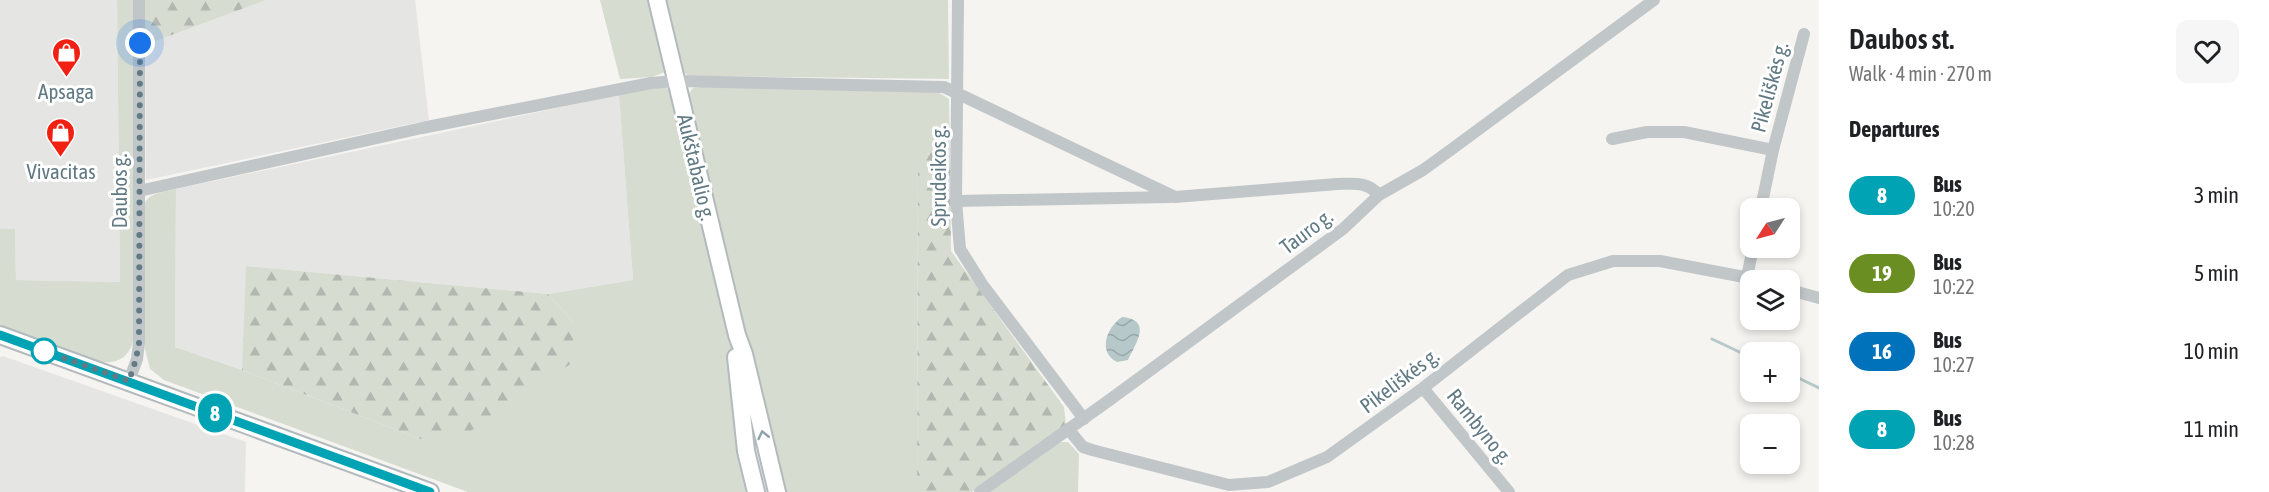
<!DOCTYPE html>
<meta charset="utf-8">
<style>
body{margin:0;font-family:"Asap Condensed",sans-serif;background:#f6f6f6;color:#202124;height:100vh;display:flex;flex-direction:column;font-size:22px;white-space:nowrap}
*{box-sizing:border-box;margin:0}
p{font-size:20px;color:#757577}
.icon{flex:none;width:33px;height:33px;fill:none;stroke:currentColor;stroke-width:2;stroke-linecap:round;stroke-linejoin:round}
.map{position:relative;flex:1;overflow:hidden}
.side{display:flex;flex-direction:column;background:#fff;width:450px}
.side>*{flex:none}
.badge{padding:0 12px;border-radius:20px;font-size:21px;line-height:39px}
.needle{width:39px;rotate:234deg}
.fabs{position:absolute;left:1740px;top:198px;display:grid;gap:12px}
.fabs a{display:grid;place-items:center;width:60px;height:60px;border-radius:12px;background:#fff;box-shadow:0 3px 9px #0003;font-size:30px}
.you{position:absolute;width:30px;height:30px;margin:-15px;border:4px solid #fff;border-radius:50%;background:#1a73e8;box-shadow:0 0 0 9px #1a73e833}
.map>.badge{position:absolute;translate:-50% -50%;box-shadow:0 0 0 3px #fff}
h2{padding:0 30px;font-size:22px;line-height:54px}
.round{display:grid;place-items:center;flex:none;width:63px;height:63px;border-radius:12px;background:#f6f6f6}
.headline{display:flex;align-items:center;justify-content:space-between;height:102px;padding:0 30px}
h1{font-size:28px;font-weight:600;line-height:45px}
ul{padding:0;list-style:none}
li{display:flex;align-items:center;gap:18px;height:78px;padding:0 30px}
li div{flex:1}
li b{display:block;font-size:22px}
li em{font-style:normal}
li .badge{min-width:66px;font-weight:700;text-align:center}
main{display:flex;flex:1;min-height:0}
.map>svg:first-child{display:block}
.built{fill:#e5e5e3}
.grass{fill:#d7dcd1}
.forest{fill:url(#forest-firs)}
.water{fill:url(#water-waves)}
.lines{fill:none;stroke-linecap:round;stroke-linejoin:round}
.stream{stroke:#b7c8ca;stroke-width:3}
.secondary-casing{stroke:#b3babd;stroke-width:20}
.minor{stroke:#c1c6c9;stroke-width:12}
.secondary{stroke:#fff;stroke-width:16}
.oneway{stroke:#90a2a9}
.line-casing{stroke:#fff;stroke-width:14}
.line{stroke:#00a3b4;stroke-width:9}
.walk{stroke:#617a84;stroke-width:6;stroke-dasharray:0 10.8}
.stop-dot{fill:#fff;stroke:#00a3b4;stroke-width:3}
.labels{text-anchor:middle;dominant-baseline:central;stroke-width:6;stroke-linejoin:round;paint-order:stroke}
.street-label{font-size:21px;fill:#617a84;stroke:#fff}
.poi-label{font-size:21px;fill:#617a84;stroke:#fff}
</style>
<main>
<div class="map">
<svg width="1819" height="492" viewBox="0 0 1819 492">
<defs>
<pattern id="forest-firs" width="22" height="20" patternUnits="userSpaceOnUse" patternTransform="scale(1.5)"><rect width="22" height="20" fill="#d7dcd1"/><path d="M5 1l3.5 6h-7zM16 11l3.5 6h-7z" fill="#b2b7af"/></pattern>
<pattern id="water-waves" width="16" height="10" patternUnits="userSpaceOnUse" patternTransform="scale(1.5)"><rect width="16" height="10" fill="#b7c8ca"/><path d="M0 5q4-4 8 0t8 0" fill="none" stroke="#98a7aa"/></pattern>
</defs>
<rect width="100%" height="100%" fill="#f5f4f0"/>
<path class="built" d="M0,0h117l3,282 -104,-2 -1,-50 -15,-1z
M266,0h149l14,120 -283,60 -1,-135z
M619,95l14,185 -85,14 -301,-28 -5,104 -67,-23 1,-158z
M3,356l243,86 -1,50h-245v-135z"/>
<path class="grass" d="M117,0h16v342c-5,16 -16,22 -32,20l-101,-37v-96h15l1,51 104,2z
M600,0h50l16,67 -1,5 -13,5 -32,2z
M664,0h284l1,79 -261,-3 -6,-6z
M649,87h16l7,5 56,234c9,55 10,111 20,166h-280l-304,-112 -14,-11 -5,-20v-146c5,-11 21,-11 31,-14l-1,158 67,23 181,70 151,-117 -26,-29 85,-14 -14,-185z
M703,87l235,5 11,7 1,56 -22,-2 -10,9 -1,330h-135l-94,-397 5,-7z
M1060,442h8l11,12 -1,38h-90z"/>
<path class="forest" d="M145,0h121l-121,45z
M933,152l17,3 1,96 113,156 2,18 -94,67h-55l1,-330 3,-6z
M246,266l302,28 26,29 -2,40 -106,71 -43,6 -181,-70z"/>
<path class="water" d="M1122,317c31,3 14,26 6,43l-11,2c-20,-10 -10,-35 5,-45z"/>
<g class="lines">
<path class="stream" d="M1712,339l38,18
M1790,374l29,14"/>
<defs>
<path id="secondary" d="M657,0l80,335 7,19 33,138
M0,335l430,157
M736,357l10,94 10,41"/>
</defs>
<use href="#secondary" class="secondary-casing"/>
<path class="minor" d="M958,0l-2,201 4,48 22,35 102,135
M1612,139l35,-7h37l89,18
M139,191l283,-63 229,-45 25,-2 268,6 231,110 162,-13c17,0 30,-3 42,11
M956,201l215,-4
M1761,208l12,-58 31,-116
M1747,277l6,-29
M1790,290l29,8
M129,381l8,-22 2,-16v-343
M1423,388l86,104
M1069,430l14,17 9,3 137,35 39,-3 59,-25 96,-69 145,-113 45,-14h47l100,19
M980,492l124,-88 239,-175 36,-34 44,-25 29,-21 202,-149"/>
<use href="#secondary" class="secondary"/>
</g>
<defs><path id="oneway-chevron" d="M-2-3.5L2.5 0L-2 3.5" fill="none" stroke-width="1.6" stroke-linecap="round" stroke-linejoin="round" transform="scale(1.5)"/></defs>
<use class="oneway" href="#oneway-chevron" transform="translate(763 435) rotate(-103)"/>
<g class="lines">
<defs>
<path id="line" d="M0,335l430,157"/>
</defs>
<use href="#line" class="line-casing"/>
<use href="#line" class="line"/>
<path class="walk" d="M44,351l85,30 7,-22 3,-16 1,-300"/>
</g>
<defs>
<symbol id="shop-pin" viewBox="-11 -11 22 30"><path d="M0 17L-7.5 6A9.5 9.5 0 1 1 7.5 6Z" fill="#f22013" stroke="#fff"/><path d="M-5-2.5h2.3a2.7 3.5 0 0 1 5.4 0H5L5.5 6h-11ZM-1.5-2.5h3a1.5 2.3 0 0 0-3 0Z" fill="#fff"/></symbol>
</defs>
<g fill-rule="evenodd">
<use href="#shop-pin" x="50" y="36" width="33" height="45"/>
<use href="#shop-pin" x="44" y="116" width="33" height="45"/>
</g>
<circle class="stop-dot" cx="44" cy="351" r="12"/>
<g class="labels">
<g class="street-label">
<text transform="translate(1769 87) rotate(-75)">Pikeliškės g.</text>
<text transform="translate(697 167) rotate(77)">Aukštabalio g.</text>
<text transform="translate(938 176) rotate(-90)">Sprudeikos g.</text>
<text transform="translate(119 191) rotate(-90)">Daubos g.</text>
<text transform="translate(1306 231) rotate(-37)">Tauro g.</text>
<text transform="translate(1399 380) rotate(-37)">Pikeliškės g.</text>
<text transform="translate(1480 426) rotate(51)">Rambyno g.</text>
</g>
<g class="poi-label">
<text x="66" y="91">Apsaga</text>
<text x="61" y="171">Vivacitas</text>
</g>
</g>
</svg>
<div class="fabs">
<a><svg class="needle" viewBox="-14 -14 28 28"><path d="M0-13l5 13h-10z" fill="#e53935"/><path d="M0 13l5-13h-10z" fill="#757577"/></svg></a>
<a><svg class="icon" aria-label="layers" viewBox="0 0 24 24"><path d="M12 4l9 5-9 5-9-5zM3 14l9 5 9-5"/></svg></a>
<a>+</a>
<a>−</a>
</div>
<div class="you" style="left:140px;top:43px"></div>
<b class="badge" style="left:215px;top:413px;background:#00a3b4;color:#fff">8</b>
</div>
<section class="side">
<div class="headline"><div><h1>Daubos st.</h1><p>Walk · 4 min · 270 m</p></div><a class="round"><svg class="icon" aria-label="heart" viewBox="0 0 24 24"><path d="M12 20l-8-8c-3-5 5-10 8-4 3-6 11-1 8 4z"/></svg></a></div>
<h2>Departures</h2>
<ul>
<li><span class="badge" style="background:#00a3b4;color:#fff">8</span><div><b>Bus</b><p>10:20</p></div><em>3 min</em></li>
<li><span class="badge" style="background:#6b8e23;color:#fff">19</span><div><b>Bus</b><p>10:22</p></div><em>5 min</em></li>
<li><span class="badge" style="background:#0072bc;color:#fff">16</span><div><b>Bus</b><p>10:27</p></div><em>10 min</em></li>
<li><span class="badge" style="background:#00a3b4;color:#fff">8</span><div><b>Bus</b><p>10:28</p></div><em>11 min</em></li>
</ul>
</section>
</main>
